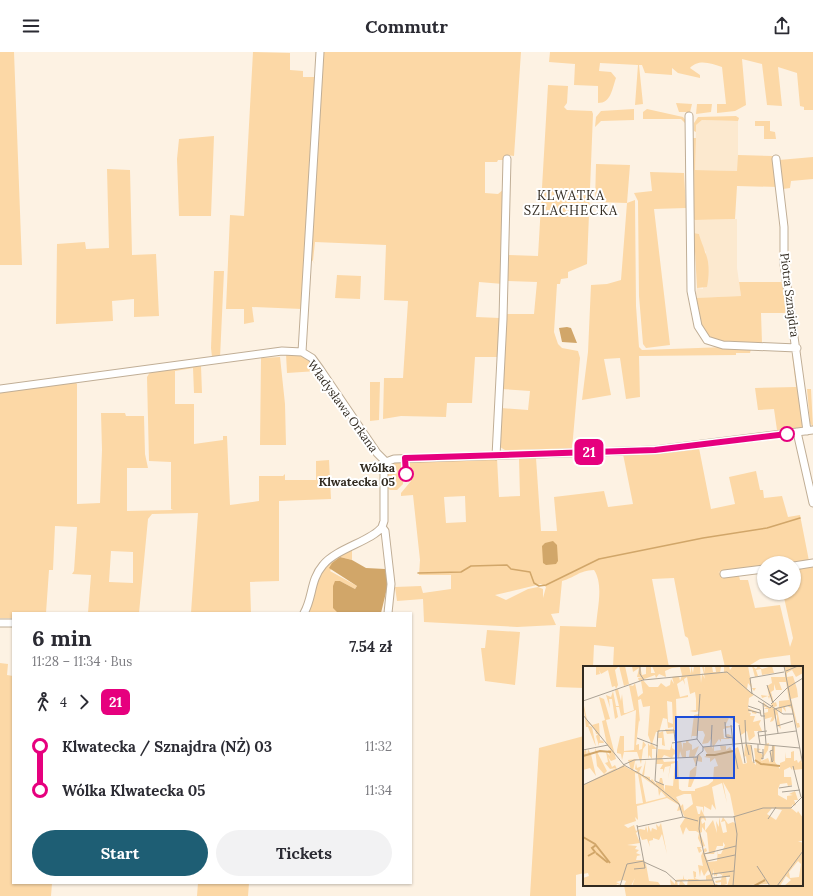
<!DOCTYPE html>
<meta charset="utf-8">
<style>
body{margin:0;font-family:Lora,serif;background:#f2f2f3;color:#2b2b33;height:100vh;display:flex;flex-direction:column;font-size:15px;white-space:nowrap}
*{box-sizing:border-box;margin:0}
p{font-size:13px;color:#7c7c81}
.icon{flex:none;width:22px;height:22px;fill:none;stroke:currentColor;stroke-width:2;stroke-linecap:round;stroke-linejoin:round}
.map{position:relative;flex:1;overflow:hidden}
.details{position:absolute;left:12px;top:560px;width:400px;height:272px;display:flex;flex-direction:column;background:#fff;border-radius:0px;box-shadow:0 1px 3px #0004}
.details>*{flex:none}
.badge{padding:0 8px;border-radius:6px;font-size:14px;line-height:26px}
.tools{position:absolute;left:757px;top:504px;display:grid;gap:8px}
.tools a{display:grid;place-items:center;width:44px;height:44px;border-radius:50%;background:#fff;box-shadow:0 1px 3px #0004;font-size:20px}
.map>.badge{position:absolute;translate:-50% -50%;box-shadow:0 0 0 2px #fff}
.legs{display:flex;align-items:center;gap:6px;height:44px;padding:0 20px;font-size:13px}
.legs p{margin-inline-start:auto}
.summary{display:flex;align-items:center;justify-content:space-between;height:68px;padding:0 20px}
h1{font-size:22px;font-weight:800;line-height:30px}
.cta{display:flex;gap:8px;margin-top:auto;padding:8px 20px}
.cta a{flex:1;height:46px;border-radius:24px;background:#1e5e74;color:#fff;font-size:16px;font-weight:800;line-height:46px;text-align:center}
.cta a+a{background:#f2f2f3;color:#2b2b33}
ul{padding:0 20px;list-style:none}
li{display:flex;align-items:center;gap:14px;height:44px;font-size:15px}
li i{display:grid;place-items:center;width:6px;height:100%;margin:0 5px;background:currentColor}
li i::after{content:'';width:10px;height:10px;margin:-5px;border:3px solid;border-radius:50%;background:#fff}
li p{margin-inline-start:auto}
li:first-child i{background:linear-gradient(#0000 50%,currentColor 0)}
li:last-child i{background:linear-gradient(currentColor 50%,#0000 0)}
header{display:flex;justify-content:space-between;align-items:center;height:52px;padding:0 20px;background:#fff;font-size:18px;font-weight:800}
.map>svg:first-child{display:block}
.built{fill:#fce9cf}
.green{fill:#fcd8a6;fill-rule:evenodd}
.water{fill:#d1a669}
.lines{fill:none;stroke-linecap:round;stroke-linejoin:round}
.stream{stroke:#d1a669;stroke-width:1.5}
.minor-casing{stroke:#c0ae96;stroke-width:9}
.minor{stroke:#fff;stroke-width:7}
.line-1-casing{stroke:#fff;stroke-width:9}
.line-1{stroke:#e6007e;stroke-width:6}
.stop-1-dot{fill:#fff;stroke:#e6007e;stroke-width:2}
.labels{text-anchor:middle;dominant-baseline:central;stroke-width:4;stroke-linejoin:round;paint-order:stroke}
.street-label{font-size:12px;fill:#312a20;stroke:#fff}
.stop-label{font-size:12px;font-weight:bold;fill:#312a20;stroke:#fff;text-anchor:end}
.neighbourhood-label{font-size:13px;letter-spacing:1px;fill:#312a20;stroke:#fff}
.inset-river{fill:none;stroke:#d1a669;stroke-width:2}
.inset-road{fill:none;stroke:#aba295;stroke-width:1}
.view{fill:#1d4ed8;fill-opacity:0.15;stroke:#1d4ed8;stroke-width:2}
.inset-edge{fill:none;stroke:#312a20;stroke-width:2}
</style>
<header><svg class="icon" aria-label="menu" viewBox="0 0 24 24"><path d="M4 6h16M4 12h16M4 18h16"/></svg>Commutr<svg class="icon" aria-label="share" viewBox="0 0 24 24"><path d="M12 15V3M7 8l5-5 5 5M5 13v7h14v-7"/></svg></header>
<div class="map">
<svg width="813" height="844" viewBox="0 0 813 844">
<rect width="100%" height="100%" fill="#fdf2e3"/>
<path class="built" d="M702,68l36,1v50l-43,-1 1,-45z
M737,167v49l4,28 -46,2 2,-10 6,1 3,-37 -5,-7 -2,-11 -5,-1 1,-13z"/>
<path class="green" d="M0,0h14l8,213h-22z
M253,0l37,1v17l13,1v6h13l-14,232 -50,-2 2,15 -10,2v-15h-18l4,-94 14,1z
M323,0h198l-7,104 -8,-1 -1,5h-7l-1,2h-12v31l13,1 6,-5 -1,95 -24,-2 -3,35 24,1 -2,39h-23l-3,46h-25l-1,14 -45,-1 -18,3 1,-41h19l5,-77 -24,-1 2,-55 -71,-3 -2,19 3,4 -5,-6z
M550,0h263v58h-9v-3l-4,-1 -3,-33 -19,-6 4,39 -15,-1 -5,-41 -20,-5 4,46 -11,6 -18,2v-9h9l-4,-37c-10,-3 -23,-9 -32,1l10,7v3l-22,-5 -6,-5v7l-27,-2 -3,-8h-3l4,39 -8,1 3,-40 -38,-2 -1,8 12,1 5,6c-4,11 -5,25 -18,25v-17l-24,-1 1,-21 -26,-2z
M548,33l20,1 -1,17 -3,4 3,3 25,1 1,3 -6,150 -19,8v6l-7,1 -1,5h-3l-3,48 4,12 4,4 16,3 2,7 -8,91 -67,1 -5,-3 1,-39 27,2 2,-19 -29,-2 4,-75h29l3,-32 -30,-1 2,-26 29,1z
M676,51l16,1 -2,8h-11z
M697,52h15l-1,8 -15,2z
M634,57v11l-33,1 -6,6 1,-10 5,-6z
M647,57l36,8 4,5 1,20 -3,-1 1,-17 -5,-5h-38v-7z
M736,64l3,2 -1,3 -36,-1 -6,5v7l-2,-1v-8l4,-6z
M755,69h15v10l5,1 1,7h-12v-13h-9z
M214,84l-3,80h-32l-2,-57 2,-20z
M692,86h4l-1,32 42,1 1,-16 35,1 5,31 -41,-1 -2,33 -40,1 -3,-2z
M813,105v22l-22,2 -1,7 -7,1 -4,-29z
M596,112l34,1 -3,38 8,-3 1,106 3,41 3,3 84,-3 25,2 -1,4h-14v2l-97,1 1,41 -14,2 -6,-41 -16,1 7,36 -29,5 6,-48 3,-67 16,-1 14,-4 6,-77 -32,-1z
M107,117l23,1 2,85 24,-1 3,62 -25,1v-18l-22,2 1,20 -57,3 1,-80 28,-2 1,7 23,-1z
M650,120l34,1 2,35 -32,1 16,136 -24,3 -3,-4 -4,-48 -1,-95 -4,-8 18,-2z
M694,181l5,1c2,8 4,11 6,18 5,10 4,25 2,35l-10,1z
M214,219h10l-4,87 -8,-1 -1,-9z
M337,223l24,1 -1,23 -25,-1z
M739,230h43l5,31h-26l1,30c-16,1 -56,2 -62,-17 -3,-9 -3,-19 -5,-28l46,-2z
M795,301l10,74 -28,3 -3,-21 -16,1 -3,-22 41,-1 -4,-33z
M286,302c17,1 20,2 31,17l-30,2z
M280,305l5,47 1,41h-26l1,-87z
M201,314l1,27h-8l-1,-25 -18,3v33h19v40l29,-4v-4h4l3,69 29,-4v-25h24l2,-2v6h31v-19l13,-1 2,39 -52,2v80l-29,1 1,31h-60l7,-100 -46,1 -4,5 -9,94h-51l3,-38 -19,-1 2,-3 3,-44 -22,-1 -2,44h-4l-3,43h-33v5h-13v-226l75,-10 2,2v120l23,-1 2,-53 -1,-37h24l1,3h18l1,38 3,14h-21v43l46,-1 -2,-1v-47l-22,-1 -2,-84 3,-5zM111,499l22,1v31l-24,-1z
M370,330h10l-1,38 -9,1z
M807,337h4l2,38 -3,-4z
M699,396l12,61 24,-5 -6,-27 27,-6 4,19h3l1,8 18,-2 6,21 12,-2 9,46 -45,2v4l-46,5 21,4 1,4h8l7,28 25,-3 10,42 3,-9 -10,-45h11v-25l19,-3v331h-187l-2,-11h178v-218h-11l-1,-12 -30,4 -13,8h-22l-4,-17 -29,6 -4,-18 -3,-2 -11,-58 -22,1 17,88h-56l1,-20 -20,-2 -1,22h-9v21l-28,-1 4,-61 36,1c1,-18 8,-42 -2,-57 -16,1 -18,7 -32,11l-3,32 -8,1 5,11 -39,2 -93,-5 -1,-23 -26,2 -2,-14 26,-1 2,7 28,-4v-14h-32l1,-15 -7,-65 -12,1v-3l10,-12 -1,-14 -2,-1 1,-5 88,-3 2,39 21,-1 -1,-38h17l5,73h16l-3,-34 50,-6 4,16 25,-3 -10,-50zM465,444l1,26 -20,1 -2,-26zM541,532l5,3 -3,11v-9l-5,-2 -10,2 -22,11 -11,-5z
M402,409l1,23 -6,6h-7l-4,-3 2,-21 4,-4z
M352,497v11l-12,-3 -10,14 27,15 -2,3 -15,-8 -7,13 1,11 7,8h-32c8,-32 10,-49 43,-64z
M487,578l33,2 -5,53 -30,-4 -4,-33h4z
M0,611l8,1 -1,11 6,1v207h39l-1,13h-51z
M584,684v137l-8,2v21h-46l9,-148z
M198,831h51l-1,13h-51z"/>
<path class="water" d="M567,275l4,1 6,15 -15,-1 -3,-14z
M553,489l4,4 1,16 -2,3 -10,1 -3,-2 -1,-17 3,-3z
M340,505l12,3 14,8 19,1 3,15 -7,29h-43l-5,-5v-22l2,-5h5l15,8 2,-3 -28,-18 3,-5z"/>
<g class="lines">
<path class="stream" d="M418,521l43,-1 10,-6 36,-1 4,4 19,3 4,11 5,3 7,-1 53,-26 104,-21 64,-10 33,-10"/>
<defs>
<path id="minor" d="M689,64l2,175 7,35 9,14 16,5 74,3
M776,107l8,68v37l23,167
M302,300l18,-300
M302,300l10,6 8,11 57,84 9,9
M0,337l282,-38 20,1
M797,380l16,71
M496,404l7,-137 4,-160
M386,410l8,-3 261,-9 158,-20
M382,475l3,4 6,53 -3,29
M794,514l19,-3
M724,522l40,-5
M304,561c9,-15 6,-33 19,-48 14,-17 49,-24 59,-38l2,-6v-52l2,-7
M0,571h13"/>
</defs>
<use href="#minor" class="minor-casing"/>
<use href="#minor" class="minor"/>
</g>
<g class="lines">
<defs>
<path id="line-1" d="M406,422l-1,-16 250,-8 132,-16"/>
</defs>
<use href="#line-1" class="line-1-casing"/>
<use href="#line-1" class="line-1"/>
</g>
<g class="stop-1-dot">
<circle cx="787" cy="382" r="7"/>
<circle cx="406" cy="422" r="7"/>
</g>
<g class="labels">
<g class="street-label">
<text transform="translate(790 243) rotate(83)">Piotra Sznajdra</text>
<text transform="translate(343 354) rotate(54)">Władysława Orkana</text>
</g>
<g class="stop-label">
<text x="395" y="415">Wólka<tspan x="395" dy="14">Klwatecka 05</tspan></text>
</g>
<g class="neighbourhood-label">
<text x="571" y="143">KLWATKA<tspan x="571" dy="15">SZLACHECKA</tspan></text>
</g>
</g>
<g transform="translate(583 614)">
<rect width="220" height="220" fill="#fdf2e3"/>
<path d="M13,0h29l4,18 -5,2 -5,-20 -4,4 3,15 -2,4 -1,-3 -3,1 -4,-17 -7,4 -2,-4 1,4 -4,1zM49,0h8l2,9 4,-1v-8h5v7h4l-3,-7h37l2,8v-8l2,7 1,-7h6l1,17 1,-10 3,6 -3,-13h2l1,7v-7h7l1,6h3l-1,-6 6,1 -1,6h4v-7h5l1,4 3,-4h15l4,22h4l-2,3 -6,-8 -1,6 7,6 -5,3 -1,10 9,4 -1,2 -4,-1v-2l-4,1 3,1 -1,3h5l-2,6 8,-2 -2,4 3,7h-8l1,5 -6,5 -2,-10 -6,4 -2,-11 -10,-6 -4,8h10l-12,3 1,9h3l-2,-3 3,-1 4,2 -3,3h-8v3l-2,-3 -5,7v5l7,-1 -1,-4h6v4l4,-3 4,7v-5l4,-2 5,17 4,-1 -1,-7 -2,1 1,-13 6,1 1,16 4,4 -2,-17 7,1 -3,2 5,4 2,-11 4,-1 -1,7 -7,11 7,-3 2,5 2,-17h3v16l5,7v-6l5,-2 1,-9v6h5v-6l3,-1v10l3,-1 1,3 3,-3 -1,-7 3,16 -10,1v-4l-1,4 -2,-3 -6,3v7h7l1,8 -4,1 -1,-3 -7,1 -2,5v6l9,5v-4l6,-1 -4,-1 6,-3 3,9h-4l2,5 -3,1v-2l-2,4 6,5 1,-2 5,7v23h-5l5,2v43h-19l7,-6 -5,-4 -6,10h-10v-2l-43,2 3,-9 -4,-1 1,8 -6,2v-4l-5,1 -1,-2 6,-1 2,-8 -1,3 -4,-2 -2,4v-2l-2,1v-7l-2,9 3,6h3l-3,2h-28l1,-7 -6,2 4,5h-7l1,-5h-3l1,5h-7l-1,-7 5,5v-4l8,-1v-4l1,4h10l-1,-8 3,1v5l-2,1 6,2h6v-4l5,-2 -3,-4 -4,6 -3,-7 -1,8 -2,-12 5,1 -2,-10 3,-7 2,-1 1,3 -3,2h5l-2,-20 -5,-6v5l-2,1 5,13 -5,2 2,3 -3,2 -2,-6h5l-4,-9 1,-5 -3,-2h-7l-3,-4 -3,8 -3,-9 5,-8 -4,-8 -4,1 2,-6 -12,-7 -30,8 1,14 -3,-3 1,4 -12,4 4,3 6,-3 2,6 4,-2 5,1 1,-4 2,7v-8l3,7 1,-4 5,2 -1,-6 3,3 2,-4 6,31 -5,-20 -3,6 -6,-2v2l-4,1 1,6 -3,-8 -5,1 -4,-9 -2,2 4,10 -13,2 10,1 -2,3 4,1 -3,3 5,2 -4,1 -1,4h7l3,4 3,17 9,1 3,4h-29l3,-8 -4,8h-7l2,-5 -3,-1 -7,2 8,4 -7,-2 -1,2h-33v-8l6,-2 -1,-3 -5,1v-89l33,-17 -6,1 -5,-6 3,-1 -2,-10 4,4 -2,-6h3l-4,-5 -5,-24 3,-1 -6,-23 5,2 6,20 -4,1 10,39 -5,2 -3,-4 4,10 3,-2 2,4 6,-4 8,5 -3,-10 10,-1 -3,2 -2,10h5l-3,-2 1,-6 1,5 5,-2 -3,6 3,3 4,-16 -2,17 6,1v4l2,-2 4,5v-2l3,1 1,-5h2l3,14v-7l8,1 2,-23 -4,1 -3,15 2,-13 -5,1 -2,6v-4h-3l3,-5h-7l2,-15 12,1 2,-7v5l3,2v-8l6,-1 2,9v-7h3v-3h4l-2,2 4,3v5l7,-4 -5,12 5,-4 3,4v4l-5,-1 -1,14 -5,12h-3l2,-16 6,-5 -3,-8 -4,-1 1,-7 -4,1v7l-4,-1 -2,-6 -1,7 -5,-4 -2,4 -8,-3 -2,3 2,4 14,-1 1,28 3,2h13v-2l13,-4 5,-4 1,-14 4,-1 -3,-8 -5,4v-4l-6,-1 4,-2 -5,-8 8,-1 2,3 -2,-10 -3,4 -6,1 3,-9 -2,-4h-5l-1,5h-5l-1,3 3,-24 5,-1v-3l-3,1 -7,-1 7,-1v-11l-1,-7 -5,2 -3,-17 -3,2 1,6 -2,-5 -6,4 3,13 8,-2v2l-12,2 1,34 -10,1 -2,-5 8,1v-3l-5,1 -1,-9 -4,-1 -4,15 4,-2 2,15 -3,-1v-7h-4v-6h-2l-4,12 5,5h-5v10l-3,-4 -1,4v-16l2,3 1,-3 -3,-8 2,-29 -7,1 -2,-8 -3,1 2,22 -1,-2 -3,25 3,-1v6l3,-1 1,-8 3,4 -3,4 -2,15 -4,-12h-13l-2,8 -1,-6 -4,-1v-3l3,-14h4v15l10,-1 2,-40 -15,6 -2,-9h-3l2,10 -3,2 -3,-20h-3l1,9 -4,-13 5,2 2,-6 3,15h3l-4,-16 3,-1 3,12 1,-7 2,19h2l8,-3 -5,-25 4,1 2,-3 3,14 5,-4 -2,-12 2,-1 6,7h9l3,-4 5,4 4,-2 1,-6 3,5 -2,-7 7,-1 1,5 2,-6 -2,-8 -8,1 -7,3 1,6 -7,-3 -3,4 -1,-3 -16,6 -1,-3 4,-1h-5l2,-9 -6,4zM84,35l5,1 1,22 -5,-2zM52,107l3,1 5,29 -7,1zM58,110l17,12 1,8 2,-5 5,6 -20,5zM140,116l7,12 6,30 -3,-2 -5,2 -5,-7 -2,5 4,-1 2,11 -4,1 -4,-16v10l-3,-6 1,12 -4,-13 -8,11v-9l-3,2 -1,-4 2,-2 3,3v-2l-5,-10 -1,5h-2l-2,-8 7,1 1,7v-8l7,4 1,-6 4,6 -4,-23 10,-4 5,20zM101,128h7l2,10 -9,7 -1,-7 -2,2 -5,-9zM189,142l10,2 -6,10 -9,-6zM140,176l2,3 -4,9h-3v-5l-1,12 -9,1 -3,-8h9l3,-8h6zM215,195l3,3 -2,13 -9,1 -1,-6zM169,0l4,3 2,-3 4,3 10,-3 2,7 -12,2 -1,-6 -5,1 2,6 -3,1zM202,0h18v7l-7,4 -4,-7 -5,3v4l6,-1 4,13 1,8 -7,2 6,24h2l1,4 -3,1 -6,-20 -4,-2 -2,1 1,5 -4,-5v6l-5,-4 4,20 -4,-4v-11l-4,7 -3,1 2,-5 -7,2 -1,-6 4,-1v-3h-4l3,-2h-3l-1,-5 7,6 2,-5 -2,-7 -1,3 -1,-3 -6,2 -1,-3 8,1 -2,-10 5,-3 -1,-6h14zM196,16h7l3,18 -10,1v6l-3,2 -2,-2 3,-1 -1,-4 -2,1 -3,-11 3,-2v-6l2,6h6zM0,35l4,19 5,5 7,-2 1,17 3,1 -1,-3 2,5h-5v3l-3,-10 2,-2h-2l-1,-4 -5,-6 -2,1 4,2 4,20 -8,-20h-2zM12,82l12,23 -3,3 -7,-8zM3,83l1,6 1,-6 3,5 5,22 -6,-8 -7,2v-17z" fill="#fcd8a6" fill-rule="evenodd"/>
<path class="inset-river" d="M123,89h9l18,-4M0,90l17,-5 11,1M172,94l6,4 19,2M0,171l12,7 15,19M13,187l11,9 1,-1M5,190l7,-4 -3,-4 4,-3M171,220l11,-6"/>
<path class="inset-road" d="M57,0v8l4,6M201,0l19,99M203,5l12,-5M184,19l6,18M169,28l-2,-16 34,-6M0,35l60,-21 84,-8 23,20 33,22h10M175,35l12,7 3,-3M180,37l3,41M188,38l16,-16 16,-10M165,40l12,4 1,6h4M165,44l12,3M0,49l41,50 23,13 32,26 4,13 15,4M162,54l1,23M142,56l1,15 7,1M148,59l2,19M156,59l6,38M194,60l16,-5M195,67l-4,-24 17,-4M176,70l37,-5M54,72l21,8M114,73l3,-45M89,77l25,-4M163,77l3,12M175,78v8l5,1M177,78l-2,-12 9,-1M150,79l5,24M168,79l3,18M128,80l1,-21M120,81l43,-4 54,5M0,84l25,-5M190,84l-3,1 2,11 1,-1v-15M178,92l2,1v-10M40,99l11,-5 63,-3M113,100l2,-11 5,-4v-4l-6,-8M210,100l8,31M0,119l41,-19M81,119l-9,-4 3,-50 16,-1 1,11M196,122l13,-2M199,126l18,-2M185,153l8,-12M54,161l46,-10M121,188l32,-8M124,195l28,-6M61,196l22,10 10,9 37,-1M174,200l13,20M51,203l11,-1 -8,-43M129,208l22,-3M130,212l17,-2M37,220l7,-22 17,-3M132,220l-11,-32 -5,-25 1,-12h33l30,-9h28l12,-12M150,220l4,-52 -3,-18M194,220l26,-35"/>
<path class="view" d="M93,51h58v61h-58z"/>
<rect width="220" height="220" class="inset-edge"/>
</g>
</svg>
<div class="tools">
<a><svg class="icon" aria-label="layers" viewBox="0 0 24 24"><path d="M12 4l9 5-9 5-9-5zM3 14l9 5 9-5"/></svg></a>
</div>
<b class="badge" style="left:589px;top:400px;background:#e6007e;color:#fff">21</b>
<section class="details">
<div class="summary"><div><h1>6 min</h1><p>11:28 – 11:34 · Bus</p></div><b>7.54 zł</b></div>
<div class="legs"><svg class="icon" aria-label="walk" viewBox="0 0 24 24"><circle cx="13" cy="4" r="2"/><path d="M13 8l-2 6 4 7M11 14l-3 7M7 12l3-4h3l4 4"/></svg>4<svg class="icon" aria-label="forward" viewBox="0 0 24 24"><path d="M9 5l7 7-7 7"/></svg><b class="badge" style="background:#e6007e;color:#fff">21</b></div>
<ul>
<li><i style="color:#e6007e"></i><b>Klwatecka / Sznajdra (NŻ) 03</b><p>11:32</p></li>
<li><i style="color:#e6007e"></i><b>Wólka Klwatecka 05</b><p>11:34</p></li>
</ul>
<div class="cta"><a>Start</a><a>Tickets</a></div>
</section>
</div>
